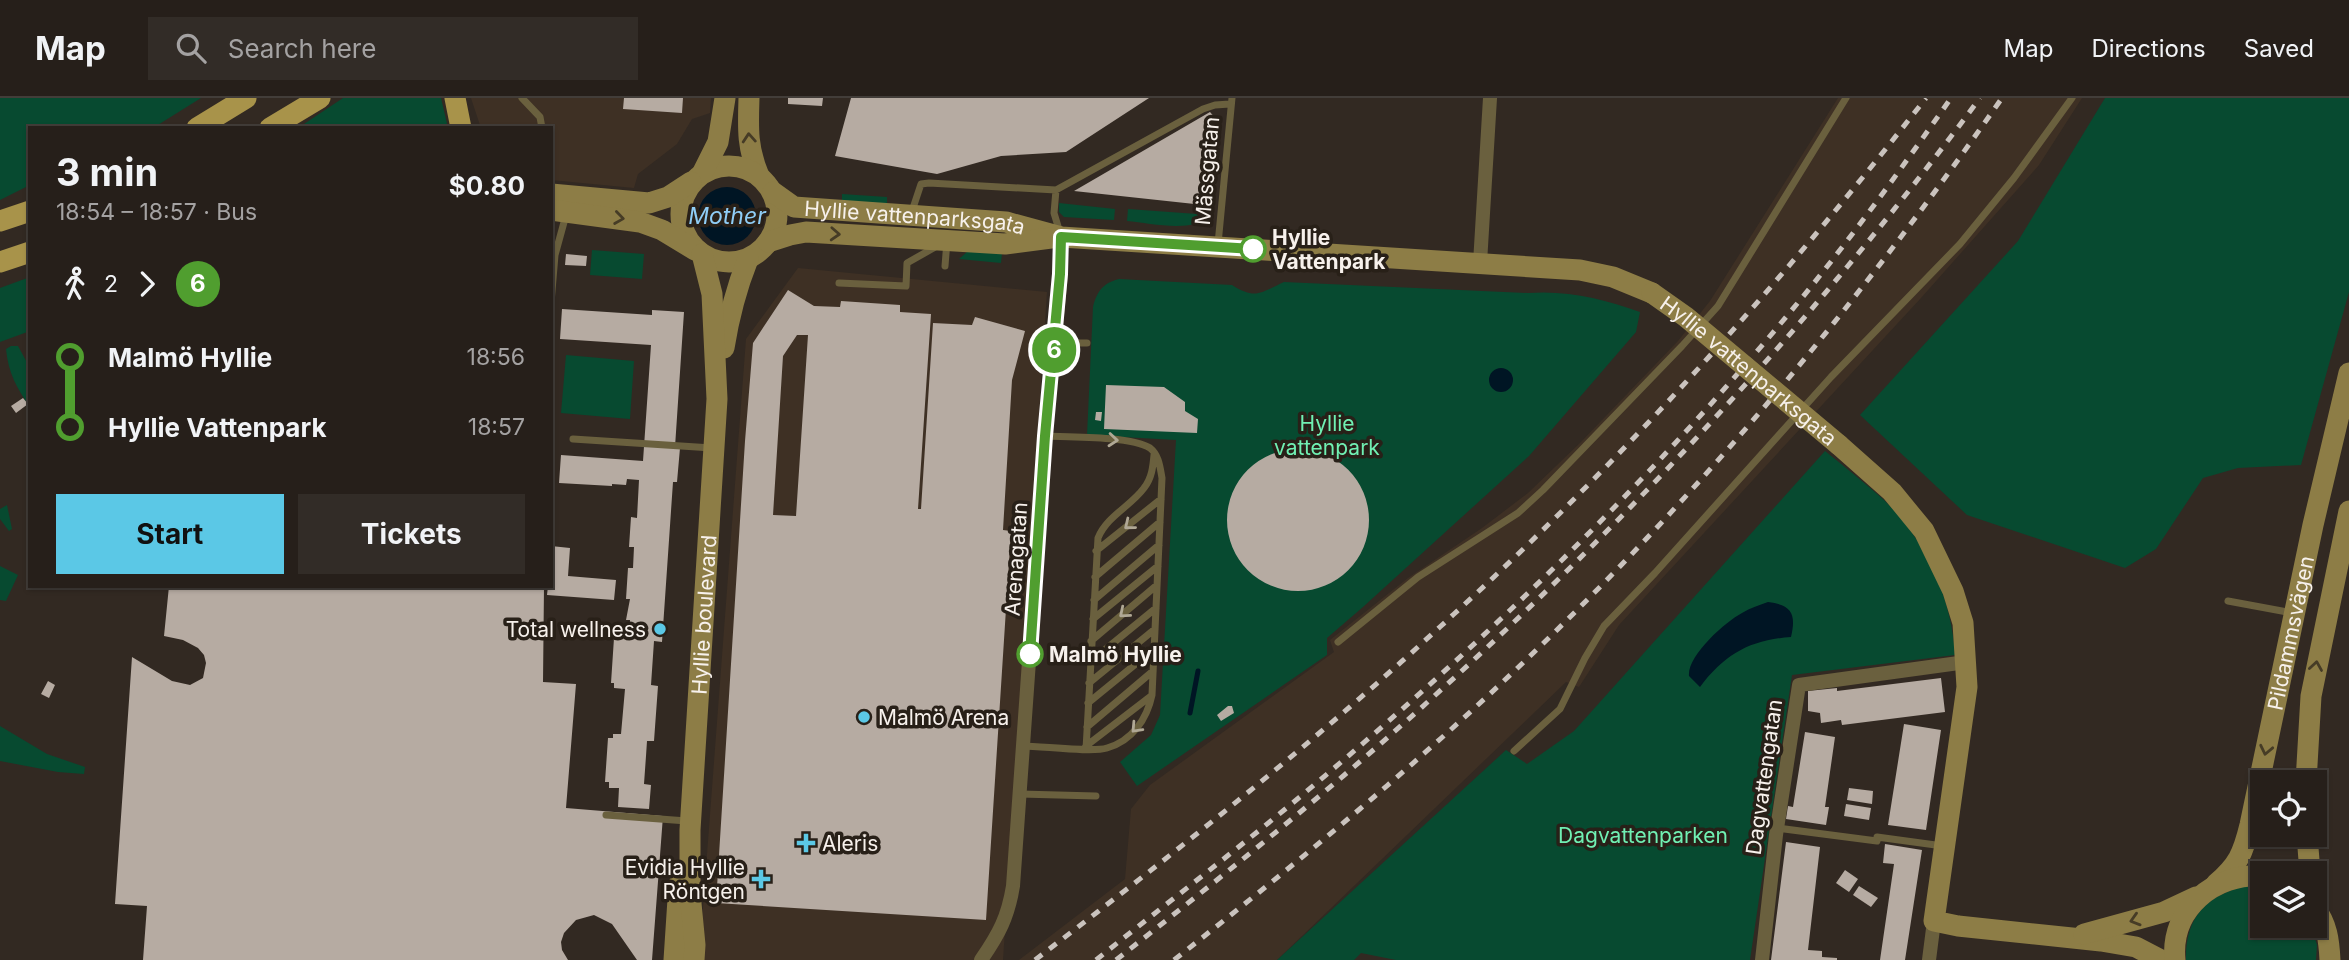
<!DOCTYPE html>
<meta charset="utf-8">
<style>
body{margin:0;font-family:Inter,sans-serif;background:#322c27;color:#f1f3f6;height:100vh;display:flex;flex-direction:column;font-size:26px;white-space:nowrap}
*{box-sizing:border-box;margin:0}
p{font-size:23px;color:#a4a2a2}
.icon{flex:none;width:38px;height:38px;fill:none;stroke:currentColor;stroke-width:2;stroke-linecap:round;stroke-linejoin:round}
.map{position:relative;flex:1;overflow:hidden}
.sheet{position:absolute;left:28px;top:28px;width:525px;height:462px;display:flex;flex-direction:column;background:#261f1a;border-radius:0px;box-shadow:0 2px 5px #0004,0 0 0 2px #423d39}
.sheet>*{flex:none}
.badge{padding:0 14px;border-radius:23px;font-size:24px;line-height:46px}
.tools{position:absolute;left:2250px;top:672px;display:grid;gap:14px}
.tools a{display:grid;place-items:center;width:77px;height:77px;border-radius:0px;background:#261f1a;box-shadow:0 2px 5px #0004,0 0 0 2px #423d39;font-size:35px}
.map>.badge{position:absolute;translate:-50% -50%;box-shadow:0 0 0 4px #fff}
.legs{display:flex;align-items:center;gap:10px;height:77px;padding:0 28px;font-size:23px}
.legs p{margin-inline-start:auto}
.summary{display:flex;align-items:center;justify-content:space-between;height:119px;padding:0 28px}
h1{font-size:38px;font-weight:700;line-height:52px}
.action{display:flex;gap:14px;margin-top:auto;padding:14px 28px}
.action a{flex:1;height:80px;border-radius:0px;background:#5bc8e6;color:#111;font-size:28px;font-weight:700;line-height:80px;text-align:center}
.action a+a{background:#322c27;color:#f1f3f6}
ul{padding:0 28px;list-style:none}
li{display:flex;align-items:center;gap:24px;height:70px;font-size:26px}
li i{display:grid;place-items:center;width:10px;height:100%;margin:0 9px;background:currentColor}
li i::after{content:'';width:18px;height:18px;margin:-9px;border:5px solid;border-radius:50%;background:#261f1a}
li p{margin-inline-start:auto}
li:first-child i{background:linear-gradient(#0000 50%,currentColor 0)}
li:last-child i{background:linear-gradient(currentColor 50%,#0000 0)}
header{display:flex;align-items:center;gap:42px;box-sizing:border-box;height:98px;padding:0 35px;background:#261f1a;border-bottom:2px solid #423d39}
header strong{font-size:33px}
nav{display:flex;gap:38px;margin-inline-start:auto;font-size:24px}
.search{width:490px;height:63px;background:#322c27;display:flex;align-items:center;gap:18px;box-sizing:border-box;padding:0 24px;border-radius:0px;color:#a4a2a2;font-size:26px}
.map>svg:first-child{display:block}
.built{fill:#3e3024}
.green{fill:#074a30}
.water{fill:#001524}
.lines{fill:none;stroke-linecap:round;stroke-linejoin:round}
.stream{stroke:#001524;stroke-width:5}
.building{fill:#b6aba2;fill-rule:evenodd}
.lane{stroke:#6a603e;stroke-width:7}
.street{stroke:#6a603e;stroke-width:14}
.secondary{stroke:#8d7d46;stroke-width:21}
.primary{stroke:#a8934a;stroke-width:21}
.rail{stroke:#cac3be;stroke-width:5;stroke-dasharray:9 9;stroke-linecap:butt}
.secondary-bridge{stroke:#8d7d46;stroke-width:21}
.oneway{stroke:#463c26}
.oneway2{stroke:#b0a895}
.line-1-casing{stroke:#fff;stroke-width:16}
.line-1{stroke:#509e2f;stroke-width:10}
.stop-1-dot{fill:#fff;stroke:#509e2f;stroke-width:3.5}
.poi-dot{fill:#5bc8e6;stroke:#282018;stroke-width:2.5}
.labels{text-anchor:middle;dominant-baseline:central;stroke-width:7;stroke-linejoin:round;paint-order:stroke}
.street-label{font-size:21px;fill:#f7f1ec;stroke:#282018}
.stop-label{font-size:21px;font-weight:bold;fill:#f7f1ec;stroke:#282018;text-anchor:start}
.park-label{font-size:21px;fill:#70f0b3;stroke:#282018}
.poi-label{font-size:21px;fill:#f7f1ec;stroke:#282018;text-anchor:end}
.water-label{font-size:23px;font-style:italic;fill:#8fcdf6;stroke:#282018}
</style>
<header>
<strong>Map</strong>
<div class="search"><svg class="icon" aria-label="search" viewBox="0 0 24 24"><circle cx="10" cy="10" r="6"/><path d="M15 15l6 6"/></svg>Search here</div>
<nav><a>Map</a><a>Directions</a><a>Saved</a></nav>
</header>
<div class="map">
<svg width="2349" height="862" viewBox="0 0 2349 862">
<rect width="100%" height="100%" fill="#322922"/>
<path class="built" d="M471,0h240l-1,15 -18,6 -15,25 -39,30 -4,14 -83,-8v-52h-70z
M1838,0h244l-43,67 -118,133 -302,327 -40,62 -13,-5 -289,278h-258l106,-81 6,-70 19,-24 184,-133 -4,-12 78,-62 74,-50 46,-35 53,-51 97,-101 32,-40z
M798,170l249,24 -44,668h-304l47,-621z"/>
<path class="green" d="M0,0h201l-48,30h-123v57l-30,15z
M343,0h98l7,30h-150z
M2105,0h244v194l-48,173 -63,3 -35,10 -47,71 -31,19 -158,-53 -107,-100 158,-174z
M842,96l45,3v8l-45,-3z
M1059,105l56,6 -1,11 -50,-3 -5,-5z
M1128,111l83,6c-18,19 -60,8 -84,6z
M592,152l52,4 -2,25 -52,-4z
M968,153l34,2 -1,10 -42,-4z
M30,179v54l-30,11v-54z
M1119,181l113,6c24,15 28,8 52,-3l244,11c40,-3 76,6 112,19l-4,20 -107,124 -166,151 -36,31v17l-190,131 -17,-24 31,-27 9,-20 16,-275 -89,-5 6,-128c4,-16 10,-24 26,-28z
M11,248h7l12,22v39c-13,-18 -22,-35 -24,-58z
M566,257l68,6 -4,58 -69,-6z
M1825,353c20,16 40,32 59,49 41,39 68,98 71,155l-163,20 -42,285h-354l-35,-7 -7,7h-77l229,-210 21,14 47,-33z
M7,407l5,24 -3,2 -9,-12v-10z
M0,468l18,9 -12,26 -6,-1z
M0,628l47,28 38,13 -1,7 -26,-2 -58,-11z
M2246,788l17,2v38h48l6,19 -1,15h-130c-1,-42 20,-65 60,-74z"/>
<path class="water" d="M698 118a29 29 0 1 1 58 0a29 29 0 1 1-58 0Z
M1489 282a12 12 0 1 1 24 0a12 12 0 1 1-24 0Z
M1768,504c25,3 28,13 23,35 -41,3 -66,17 -91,50l-11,-11c-2,-20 36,-54 53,-63 8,-5 18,-8 26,-11z"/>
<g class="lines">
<path class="stream" d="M1190,615l8,-42"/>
</g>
<path class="building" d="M624,0h59l-1,15 -59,-4z
M788,0h35l-1,8 -34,-2z
M851,0h298l-83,54 -65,4 -64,18 -102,-18z
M1210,14l11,13 -8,81 -139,-15z
M566,156l21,2 -1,10 -21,-1z
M788,192l26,16 26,1 1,-6 59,4v7l31,2 -13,195h3l12,-186 39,2 3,-8 50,14 -13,49 -9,150 8,1 -25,389 -270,-17 29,-462 8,-98zM797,237h11l-12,181 -23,-1 10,-159z
M562,211l90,6v-5l32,2 -9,135 5,1 -3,34h-4l-11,160 -8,-1 -3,44 7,1 -4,55h-7l-1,15 -2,28 7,1 -2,24 -31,-2 1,-19h-10v-6h-4l3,-44h5v-4h8l4,-45 -11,-1v-5h-3l3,-45 3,1v-5h12l1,-14h-4l4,-21h-4l2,-31h5l1,-21h-5l2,-30 6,1 2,-38 -12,-1 -1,6 -14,-1v2l-53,-3 2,-28 82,6 8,-116 -91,-6z
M1106,287l58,2 21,15v9l13,8 -1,14 -93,-4z
M23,300l5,6 -12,9 -5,-7z
M1096,314h6l-1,9 -6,-1z
M1227 422a71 71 0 1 1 142 0a71 71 0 1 1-142 0Z
M551,448l19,2 -2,28 48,4 -2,20 -67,-5 1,-9h3z
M169,488h375l-1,96 33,2 -10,124 97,8 -11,144h-15l-25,-36 -18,-9 -18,5 -12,13 -3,9 1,8 6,10h-425l4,-54 -32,-2 17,-247 40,24 18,4 13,-7 3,-15 -2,-8 -6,-7 -15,-8 -19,-4z
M1941,580l4,34 -103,13 -1,-5 -20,3 -1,-10 -12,-2v-20l29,-3v3z
M48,583l7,4 -6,13 -8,-4z
M1228,608h4l2,7 -13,8 -4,-6z
M1904,626l37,6 -15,100 -38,-5z
M1805,634l30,5 -10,70h4l-3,18 -40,-6 2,-13 5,1z
M1849,690l24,3 -1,13 -25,-4z
M1846,706l25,4 -2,12 -25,-4z
M1786,744l34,5 -12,103 14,1v6l15,1v2h-66z
M1885,746l37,6 -17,110h-25l14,-96 -11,-1z
M1845,772l13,9 -9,13 -13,-9z
M1859,788l19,12 -7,9 -18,-12z"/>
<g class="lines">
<path class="lane" d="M522,0l18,19 2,11
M1056,92l-2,23 6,20
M911,116l10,-30 8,-1 127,7 147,-81 12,-4 15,-1
M1218,146l14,-146
M945,168l2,-25
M839,185l67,3 1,-23 30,-17
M551,205l4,-48 11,-40
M1055,245h32
M573,341l139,9
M1096,453l65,-52
M1095,479l65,-55
M1094,502l65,-55
M2228,503l65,12
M1093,521l65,-53
M1091,543l66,-56
M1338,544l80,-65 100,-64 25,-23 139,-144 36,-40 128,-208
M1090,564l66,-54
M1089,585l66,-54
M1088,605l66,-54
M1087,629l66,-56
M1023,648c19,0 69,7 84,2 25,-7 40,-29 45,-53l10,-217c-2,-11 -3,-23 -12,-30 -18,-12 -81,-11 -105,-12
M1086,648l65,-50
M1086,651l12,-211c9,-22 33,-32 46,-50 8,-10 9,-22 10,-33
M1514,653l46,-42 25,-51 19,-32 51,-53 176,-196 129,-133 54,-66 58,-80
M1020,696l76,2
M606,717l81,6
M1777,730l100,13v-4l66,9"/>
<path class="street" d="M1480,165l10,-165
M981,862c18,-26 27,-43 32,-74l32,-450 16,-162v-37
M1762,862l14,-125 23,-150 167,-23
M1929,862l5,-39"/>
<g class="secondary">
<path d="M749,0c-1,31 -2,49 10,78"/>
<circle cx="729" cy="116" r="48"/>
<path d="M703,74l15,-30 7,-44"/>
<path id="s1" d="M773,94l21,15 212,15 55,15 519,33 33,7 39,16"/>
<path d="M551,96l98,9 19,-6 23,-15"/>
<path d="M551,112l89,12 22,8 33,20"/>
<path d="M768,144l22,-7 16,-3 199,12 46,-6"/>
<path d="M724,250c5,-32 12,-59 24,-89"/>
<path d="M1839,347l53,47 32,39 29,60 10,32 4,64 -33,234 24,5 143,15 35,6 25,13"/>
<path d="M2306,684l5,-86 38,-185"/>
<path d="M2307,737l3,38"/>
<path id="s2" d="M2216,786c22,-19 27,-30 34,-59l63,-300 36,-152"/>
<path d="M2315,810c12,16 14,32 15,52"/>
<path d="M2084,836l80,-22 32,-15"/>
<path d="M674,862l5,-76"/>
<path id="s3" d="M694,862l1,-15 -5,-52v-63l27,-431 -5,-105 -10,-40"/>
<path d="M2175,862c-5,-51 39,-87 88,-84"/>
</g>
<path class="primary" d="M455,0l6,30
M197,30l49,-30
M270,30l50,-30
M0,123l30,-10
M0,164l30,-10"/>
<path class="rail" d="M1035,862c144,-110 286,-223 419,-346 173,-158 328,-332 472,-516
M1096,862c75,-60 151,-118 224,-180 165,-139 323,-292 461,-457 61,-72 116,-148 170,-225
M1116,862c89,-70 177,-140 262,-214 222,-194 426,-411 602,-648
M1174,862c136,-107 269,-217 392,-339 162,-160 306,-337 436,-523"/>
<path class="secondary-bridge" id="s4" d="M1652,195l34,24 153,128"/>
</g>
<defs><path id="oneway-chevron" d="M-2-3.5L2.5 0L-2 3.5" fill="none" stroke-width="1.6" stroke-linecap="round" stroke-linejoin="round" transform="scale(1.75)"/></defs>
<g class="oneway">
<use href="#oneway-chevron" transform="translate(749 40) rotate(-94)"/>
<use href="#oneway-chevron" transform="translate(619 120) rotate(8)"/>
<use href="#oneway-chevron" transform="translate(835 136) rotate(3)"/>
<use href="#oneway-chevron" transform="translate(2316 568) rotate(-81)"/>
<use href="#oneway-chevron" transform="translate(2266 652) rotate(102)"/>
<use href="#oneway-chevron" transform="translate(2135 822) rotate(163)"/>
</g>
<g class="oneway2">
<use href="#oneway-chevron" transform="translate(1113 342) rotate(5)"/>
<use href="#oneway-chevron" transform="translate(1129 427) rotate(141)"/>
<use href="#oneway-chevron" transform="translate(1124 515) rotate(140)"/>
<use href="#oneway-chevron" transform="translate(1136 630) rotate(133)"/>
</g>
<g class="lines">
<defs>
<path id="line-1" d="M1030,556l15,-218 15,-162 1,-37 192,12"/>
</defs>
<use href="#line-1" class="line-1-casing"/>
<use href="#line-1" class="line-1"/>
</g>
<g class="stop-1-dot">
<circle cx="1253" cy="151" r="12"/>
<circle cx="1030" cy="556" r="12"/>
</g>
<g class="poi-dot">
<circle cx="660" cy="531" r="7"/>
<circle cx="864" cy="619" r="7"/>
<path d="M802.5 734.5h7v7h7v7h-7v7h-7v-7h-7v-7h7z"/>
<path d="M757.5 770.5h7v7h7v7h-7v7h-7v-7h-7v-7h7z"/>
</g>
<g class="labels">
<g class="street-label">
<text transform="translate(1207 73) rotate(-85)">Mässgatan</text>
<text stroke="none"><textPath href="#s1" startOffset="147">Hyllie vattenparksgata</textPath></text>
<text stroke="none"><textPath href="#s4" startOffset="124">Hyllie vattenparksgata</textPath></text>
<text transform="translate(1016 461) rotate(-86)">Arenagatan</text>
<text stroke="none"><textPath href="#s3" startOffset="346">Hyllie boulevard</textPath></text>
<text stroke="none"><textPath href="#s2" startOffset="266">Pildammsvägen</textPath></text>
<text transform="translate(1764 679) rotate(-82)">Dagvattengatan</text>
</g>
<g class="stop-label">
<text x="1272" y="139">Hyllie<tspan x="1272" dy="24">Vattenpark</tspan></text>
<text x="1049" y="556">Malmö Hyllie</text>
</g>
<g class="park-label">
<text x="1327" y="325">Hyllie<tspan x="1327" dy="24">vattenpark</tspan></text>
<text x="1643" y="737">Dagvattenparken</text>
</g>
<g class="poi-label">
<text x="646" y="531">Total wellness</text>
<text x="878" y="619" text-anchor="start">Malmö Arena</text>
<text x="822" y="745" text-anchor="start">Aleris</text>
<text x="745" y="769">Evidia Hyllie<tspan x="745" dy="24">Röntgen</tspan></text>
</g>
<g class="water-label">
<text x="727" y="118">Mother</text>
</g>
</g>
</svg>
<div class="tools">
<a><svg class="icon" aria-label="locate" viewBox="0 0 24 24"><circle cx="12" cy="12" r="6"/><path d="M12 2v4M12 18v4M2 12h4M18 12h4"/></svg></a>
<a><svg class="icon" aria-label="layers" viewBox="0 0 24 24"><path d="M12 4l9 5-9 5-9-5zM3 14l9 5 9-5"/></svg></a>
</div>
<b class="badge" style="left:1054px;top:252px;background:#509e2f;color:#fff">6</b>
<section class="sheet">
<div class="summary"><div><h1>3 min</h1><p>18:54 – 18:57 · Bus</p></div><b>$0.80</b></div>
<div class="legs"><svg class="icon" aria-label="walk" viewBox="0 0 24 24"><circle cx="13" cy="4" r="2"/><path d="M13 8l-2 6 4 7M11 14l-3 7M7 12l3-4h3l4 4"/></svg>2<svg class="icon" aria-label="forward" viewBox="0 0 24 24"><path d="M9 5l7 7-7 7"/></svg><b class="badge" style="background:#509e2f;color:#fff">6</b></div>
<ul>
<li><i style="color:#509e2f"></i><b>Malmö Hyllie</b><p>18:56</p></li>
<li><i style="color:#509e2f"></i><b>Hyllie Vattenpark</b><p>18:57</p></li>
</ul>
<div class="action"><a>Start</a><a>Tickets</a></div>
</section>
</div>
